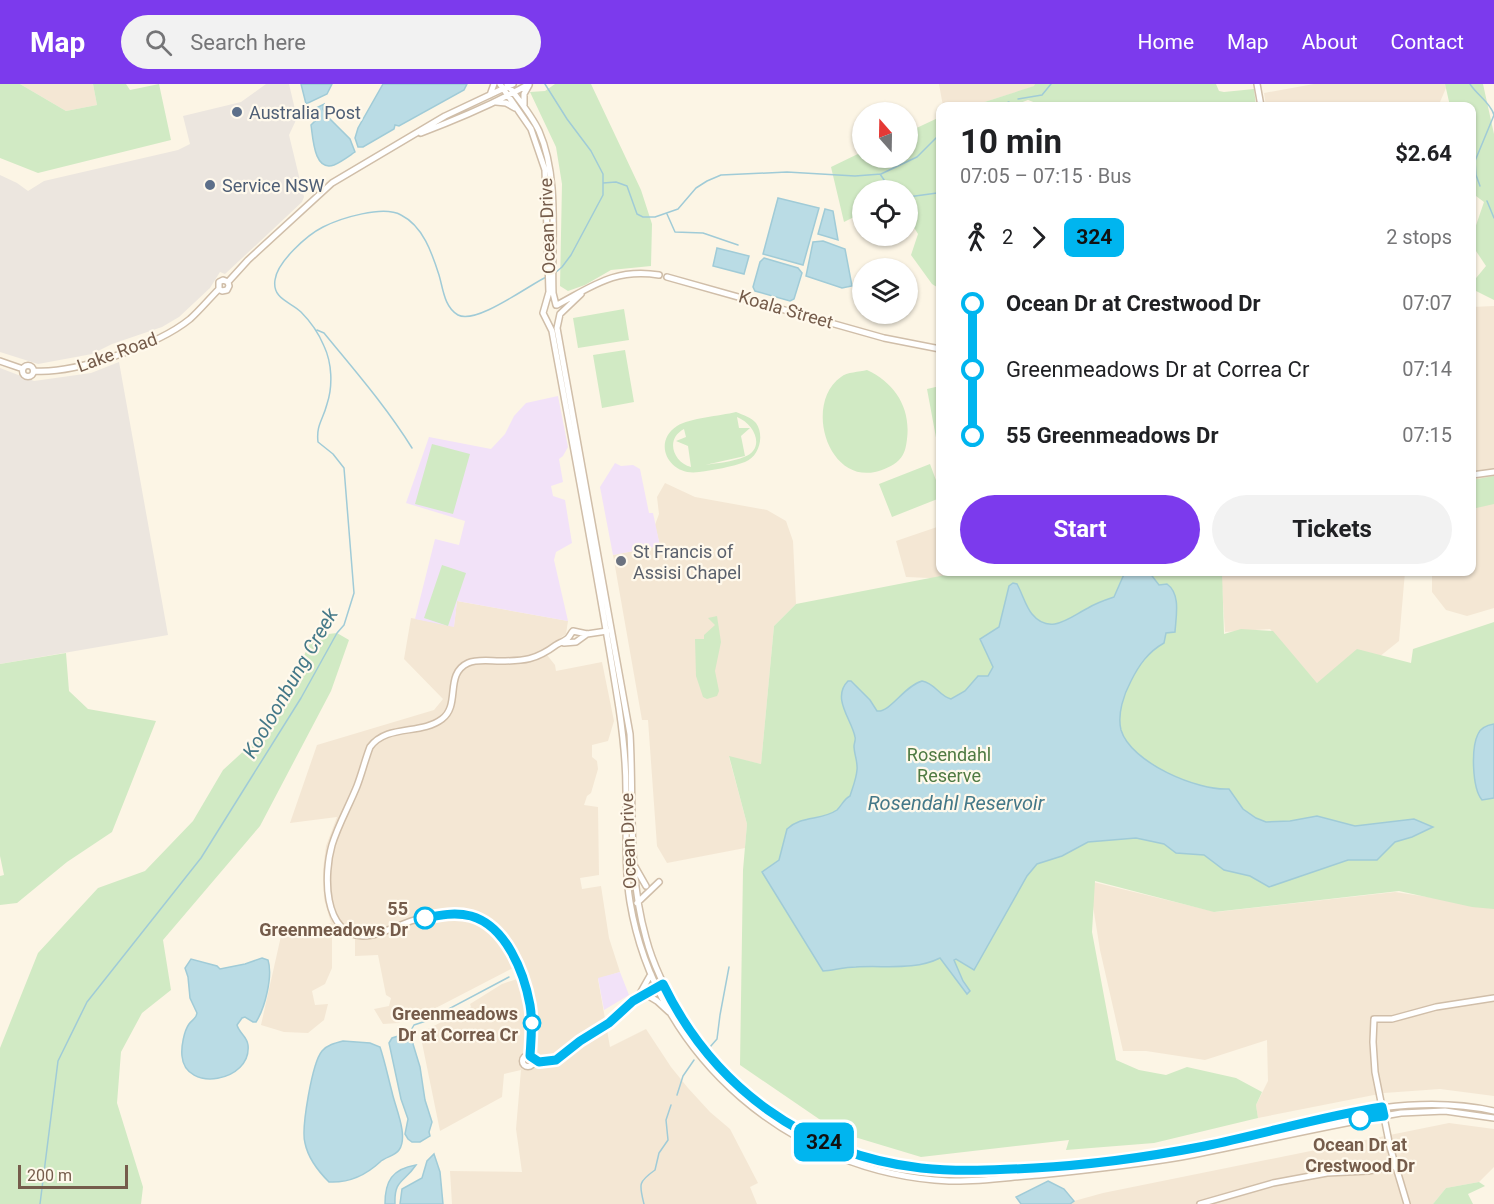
<!DOCTYPE html>
<meta charset="utf-8">
<style>
body{margin:0;font-family:Roboto,sans-serif;background:#f2f2f2;color:#202124;height:100vh;display:flex;flex-direction:column;font-size:22px;white-space:nowrap}
*{box-sizing:border-box;margin:0}
p{font-size:20px;color:#757577}
.icon{flex:none;width:33px;height:33px;fill:none;stroke:currentColor;stroke-width:2;stroke-linecap:round;stroke-linejoin:round}
.map{position:relative;flex:1;overflow:hidden}
.drawer{position:absolute;left:936px;top:18px;width:540px;height:474px;display:flex;flex-direction:column;background:#fff;border-radius:12px;box-shadow:0 2px 4px #0004}
.drawer>*{flex:none}
.badge{padding:0 12px;border-radius:9px;font-size:21px;line-height:39px}
.needle{width:39px;rotate:340deg}
.tools{position:absolute;left:852px;top:18px;display:grid;gap:12px}
.tools a{display:grid;place-items:center;width:66px;height:66px;border-radius:50%;background:#fff;box-shadow:0 2px 4px #0004;font-size:30px}
.scale{position:absolute;left:18px;bottom:15px;width:110px;box-sizing:border-box;padding-left:6px;border:3px solid #755c4b;border-top:0;font-size:16px;line-height:21px;white-space:nowrap;color:#755c4b;-webkit-text-stroke:4px #fff9ec;paint-order:stroke}
.map>.badge{position:absolute;translate:-50% -50%;box-shadow:0 0 0 3px #fff}
.legs{display:flex;align-items:center;gap:9px;height:66px;padding:0 24px;font-size:20px}
.legs p{margin-inline-start:auto}
.overview{display:flex;align-items:center;justify-content:space-between;height:102px;padding:0 24px}
h1{font-size:33px;font-weight:700;line-height:45px}
.primary-button{display:flex;gap:12px;margin-top:auto;padding:12px 24px}
.primary-button a{flex:1;height:69px;border-radius:36px;background:#7c3aed;color:#fff;font-size:24px;font-weight:700;line-height:69px;text-align:center}
.primary-button a+a{background:#f2f2f2;color:#202124}
ul{padding:0 24px;list-style:none}
li{display:flex;align-items:center;gap:21px;height:66px;font-size:22px}
li i{display:grid;place-items:center;width:9px;height:100%;margin:0 8px;background:currentColor}
li i::after{content:'';width:15px;height:15px;margin:-8px;border:4px solid;border-radius:50%;background:#fff}
li p{margin-inline-start:auto}
li:first-child i{background:linear-gradient(#0000 50%,currentColor 0)}
li:last-child i{background:linear-gradient(currentColor 50%,#0000 0)}
header{display:flex;align-items:center;gap:36px;box-sizing:border-box;height:84px;padding:0 30px;background:#7c3aed;color:#fff}
header strong{font-size:28px}
nav{display:flex;gap:33px;margin-inline-start:auto;font-size:21px}
.search{width:420px;height:54px;background:#f2f2f2;display:flex;align-items:center;gap:15px;box-sizing:border-box;padding:0 21px;border-radius:33px;color:#757577;font-size:22px}
.map>svg:first-child{display:block}
.residential{fill:#f4e7d4}
.industrial{fill:#ece6df}
.education{fill:#f2e2f8}
.green{fill:#d1eac4;fill-rule:evenodd}
.water{fill:#badce5;stroke:#a0cbd7;stroke-width:1.5}
.lines{fill:none;stroke-linecap:round;stroke-linejoin:round}
.stream{stroke:#a0cbd7;stroke-width:1.5}
.secondary-casing{stroke:#d0bea9;stroke-width:8}
.secondary{stroke:#fff;stroke-width:5}
.line-1-casing{stroke:#fff;stroke-width:14}
.line-1{stroke:#00b5ef;stroke-width:9}
.service-dot{fill:#5c6f8a;stroke:#fff9ec;stroke-width:2}
.worship-dot{fill:#6b7280;stroke:#fff9ec;stroke-width:2}
.stop-1-dot{fill:#fff;stroke:#00b5ef;stroke-width:3}
.labels{text-anchor:middle;dominant-baseline:central;stroke-width:4.5;stroke-linejoin:round;paint-order:stroke}
.service-label{font-size:18px;fill:#4e5e75;stroke:#fff9ec;text-anchor:start}
.street-label{font-size:18px;fill:#755c4b;stroke:#fff9ec}
.worship-label{font-size:18px;fill:#5b616d;stroke:#fff9ec;text-anchor:start}
.park-label{font-size:18px;fill:#4f7a42;stroke:#fff9ec}
.stop-label{font-size:18px;font-weight:bold;fill:#755c4b;stroke:#fff9ec;text-anchor:end}
.water-label{font-size:20px;font-style:italic;fill:#447888;stroke:#fff9ec}
</style>
<header>
<strong>Map</strong>
<div class="search"><svg class="icon" aria-label="search" viewBox="0 0 24 24"><circle cx="10" cy="10" r="6"/><path d="M15 15l6 6"/></svg>Search here</div>
<nav><a>Home</a><a>Map</a><a>About</a><a>Contact</a></nav>
</header>
<div class="map">
<svg width="1494" height="1120" viewBox="0 0 1494 1120">
<rect width="100%" height="100%" fill="#fcf5e5"/>
<path class="residential" d="M20,0h73l4,21 -31,6z
M939,0h96v2l-63,20h-29z
M1314,0h131l1,4 -6,14v4h-174l-2,-13z
M1494,222v302l-27,8 -21,-6 -14,-18v-20h40v-265z
M665,399l30,14 72,13 19,11 7,20 3,63 -22,22 -13,138 -32,-7 18,67 -2,24 -78,15 -10,-17 -9,-126h-6l-29,-165 47,-9 -5,-21 4,-11 -2,-17z
M940,442v46h28l-14,7 -48,-2 -10,-36z
M1221,488h184l-6,69 -30,24 -52,18 -47,-54 -45,3z
M457,517l111,20 -2,13 -23,16 12,15 1,6 46,-9 12,59 -6,20 -16,4v12l5,4 1,8 -7,24 -4,3 -3,9 14,2 1,68 -19,3 2,11 19,-3 8,52 11,34 -22,7 12,68 36,-18 25,38 17,21 22,24 20,17 28,54 -8,4 7,17h-305l-2,-33 72,1 -6,-43 5,-59 -17,4 -2,23 -62,34 -20,-98 51,-26 -1,-3 32,-20 15,-5 -4,-11 -85,44 -24,5 -5,6 -16,1 -9,-15 15,-3 2,-8 -5,-3 -8,-40 -23,1v-17l-13,-7 -10,4v32l-7,16 -13,7 3,14 13,-1 -4,16 -16,13 -24,-1 -23,-7 20,-89 50,-13 -7,-24 -1,-30 3,-23 11,-29 -47,6 27,-78 117,-35 9,-11 -39,-40 7,-41 43,8z
M1089,797l127,31 179,-20 99,15v189l-54,-7 -56,4 -126,25 -2,-13 12,-24 -1,-41 -62,20 -59,-9h-23l-23,-101z
M1449,1039l45,6v38l-15,15 -33,6 -13,16h-363l4,-3 29,-8z"/>
<path class="industrial" d="M266,0h23l8,34 -8,17 15,62 -2,5 -77,72 -5,-2 -10,16 -31,29 -17,10 -50,17 -20,10 -54,10 -38,-12v-177l17,8 11,8 16,-10 134,-31 12,-6 -7,-28 58,-14z
M119,278l49,273 -168,29v-296l34,13 57,-8z"/>
<path class="education" d="M558,312l10,51 -5,9 -4,3 4,23 -12,4 2,10 12,4 7,43 -16,9 -2,8 14,61 -111,-20 -3,26 -39,-8 20,-80 24,6 6,-24 -59,-18 23,-66 62,12 14,-15 9,-18 12,-13z
M615,379l6,3 12,-1 7,4 9,44h4l7,33 -47,9 -13,-68z
M620,888l9,23 -25,15 -6,-32z"/>
<path class="green" d="M0,0h20l46,27 31,-6 -4,-21h33l4,6 29,-6 12,56 -133,33 -38,-15z
M555,0h36l50,106 11,34 -1,42 -40,4 -26,15 -17,6 -8,-5 2,-102 -6,-37 -26,-55 15,-1z
M1035,0h181l3,7 5,1 30,-3 2,17h-212l-16,-6 -16,6h-40l62,-20z
M1445,0h38l11,50v166l-22,-11v-6l14,-17 -14,-21v-8l12,-35 -12,-9v-87h-22z
M940,33v172l-8,-5 -21,-29 7,-21 -8,-13 -2,1v-32h-46v23l-18,9 -13,-55 31,-15v6h46v-26z
M624,225l5,31 -51,8 -5,-30z
M625,266l9,52 -32,6 -9,-53z
M867,286c28,13 44,38 40,69 -1,8 -2,15 -8,21 -6,6 -16,10 -24,12 -48,10 -71,-69 -34,-95 6,-5 18,-5 26,-7z
M940,302v56l-3,1 -10,-54z
M736,328c7,3 15,5 20,11 9,13 3,34 -11,39 -14,5 -31,8 -46,10 -29,5 -48,-29 -22,-46 13,-8 43,-10 59,-14zM737,333c18,7 29,32 7,40 -12,5 -27,6 -39,8l40,-9 -4,-20 9,-8h-11zM684,345l2,8 -10,4 12,5 3,21c-18,-5 -26,-28 -7,-38z
M432,360l38,10 -17,60 -38,-10z
M930,380l10,27v7l-48,19 -13,-33z
M1494,392v28l-22,5v-29z
M442,481l24,8 -18,53 -24,-8z
M961,488h261l2,62 17,-5 32,2 44,52 40,-34 54,14 2,-14 81,-27v287l-22,-2 -73,-16 -185,21 -119,-31 -3,51 24,128 23,10 27,5 21,-8 49,11 26,14 -6,13 2,13 -104,25 -88,7 3,-10 -148,17 -83,-25 -98,-67 3,-195 4,-46 -18,-68 32,8 13,-138 22,-22z
M717,532l4,26 -6,29 4,20 -2,5 -10,3 -4,-2 -7,-21 -1,-37h9v-4l11,-10 -7,-7z
M337,549l12,7 -18,51 -71,135 -97,114 8,50 -29,23 -21,39 -4,51 26,84 -2,17h-141v-156l38,-95 60,-65 47,-17 48,-50 30,-51 47,-43 39,-82 11,-10z
M66,569l3,38 19,18 68,12 -44,111 -45,30 -50,41 -17,2v-29l4,-1 -4,-19v-192z
M1479,1098l6,4 -17,8 5,10h-40l13,-16z"/>
<path class="water" d="M301,0h31l-5,10 -21,10z
M383,0h84l-3,6 -65,36 -4,-1 -1,4 -31,18h-5l-3,-9 3,-10z
M324,20l-1,5 4,7 23,23 5,13c-6,4 -14,10 -21,13 -20,7 -21,-27 -23,-40l7,-7 -4,-9z
M778,114l41,10 -16,57 -40,-11z
M825,125l8,2 5,29 -20,-6z
M823,157l22,8 7,37 -10,2 -36,-12 7,-34z
M717,164l32,8 -5,18 -31,-8z
M764,174l34,10 4,5 -8,26 -4,2 -35,-10 -2,-4 7,-25z
M1125,488h24l10,13 8,-1c14,10 9,32 8,48l-9,1 -2,10c-16,9 -25,22 -33,38 -7,13 -14,33 -10,49 10,33 77,61 108,59l14,20 13,9 10,4 24,-1 27,-5 38,10 59,-7 19,8 -21,10 -17,5 -18,18h-29l-79,27 -19,-11 -26,-6 -20,-15 -28,-2 -12,-9 -28,-6 -48,4 -26,14 -25,8 -10,12 -53,94 -18,-11 -2,1 9,21 7,10 -3,3 -27,-36c-26,13 -56,7 -84,9 -11,0 -22,3 -33,4l-61,-99 17,-12 8,-31c15,-14 34,-8 50,-19 5,-5 7,-11 13,-14 3,-10 6,-16 7,-26 1,-8 -3,-16 -3,-24 0,-2 2,-7 1,-9 -3,-17 -24,-39 -7,-56h3l19,19 7,11c13,2 27,-25 45,-30 13,2 17,15 29,18l14,-8 13,-15h10l5,-9 -13,-28 19,-12 10,-41 4,-3 4,1c5,9 9,23 15,30 18,22 38,3 56,-6 8,-5 17,-8 26,-11z
M1494,640v74l-12,2c-10,-12 -11,-52 -4,-66 3,-7 10,-9 16,-10z
M262,874l6,2c5,16 -3,48 -12,62h-3l-8,-5 -3,1 -5,7c2,8 10,11 11,20 4,37 -63,48 -66,11 -1,-9 2,-25 7,-32 4,-5 7,-5 8,-11l-7,-15 -2,-21 -3,-9 6,-9 26,7 3,3 25,-5z
M411,948h3l-1,12 7,23 5,33 7,22 -3,10 1,4 -10,6h-8l-4,-3 -3,-5 3,-15 -7,-20 -12,-56 3,-5z
M343,957l27,2 10,4c5,15 8,30 12,45 3,15 17,44 7,58 -4,6 -14,7 -19,12 -14,13 -32,21 -51,20 -10,-10 -21,-24 -24,-39 -4,-14 7,-80 17,-92 5,-6 13,-8 21,-10z
M434,1070l6,18 3,32h-43l2,-15 20,-11 5,-17z
M416,1081c-12,18 -22,14 -21,39h-10c0,-23 7,-35 31,-39z
M1048,1097l16,8 10,12 -4,3h-49l-5,-7z"/>
<g class="lines">
<path class="stream" d="M545,0l22,35 24,32 12,23v21l-32,60 -9,12 -7,6
M1470,0c7,11 21,19 24,31l-19,46 1,14 4,11
M1018,15l24,-4 9,-11
M999,22l10,-4
M880,90l11,16
M603,99l13,-1 11,4 10,28 6,3h12l23,-8 18,-21 11,-7 14,-6 66,-3 68,4 26,-2 36,-17 23,-23
M908,113l29,-4 3,2
M1487,117l7,17
M667,130l8,18 28,1 35,12
M317,246l7,3c31,38 61,72 88,115
M410,948l4,-7 12,-4 83,-44
M710,963l7,-8 3,-24 9,-48
M677,1011l6,-19 11,-16
M40,1120l18,-143 29,-59 114,-144 100,-160 36,-65 7,-8 10,-32 -10,-125 -11,-14 -15,-12c-2,-17 5,-22 9,-38 6,-18 5,-41 -3,-58 -5,-12 -13,-24 -23,-34 -10,-10 -29,-13 -26,-32 2,-18 32,-45 48,-53 18,-9 60,-22 78,-12 22,11 31,38 38,60 4,13 5,32 19,40 18,10 71,-30 90,-39
M644,1120c-5,-20 -6,-22 11,-34l4,-17 9,-13 -2,-20 5,-15"/>
<defs>
<path id="secondary" d="M500,0l31,45 14,41 4,122 -6,21 9,18c23,126 47,251 67,377 4,27 7,55 7,82 1,38 -2,75 4,112 26,156 163,272 319,279 30,1 61,-4 90,-6 48,-5 95,-10 142,-18 74,-14 146,-32 220,-44l44,-2 49,7
M507,0c11,15 24,30 32,47 21,48 12,110 14,162l3,12
M1257,0l4,22
M490,11l4,-11
M496,18l10,1 9,5
M524,21v-11l5,-9
M421,49c37,-14 73,-29 108,-49
M667,193l217,61 56,11
M228,198l20,-22 84,-77 113,-67 68,-32
M581,210l-21,20 -3,14 73,406c4,69 -3,137 16,204 10,38 30,72 53,104 51,71 135,117 222,126 37,4 74,2 111,0 59,-3 116,-10 174,-22 95,-19 191,-57 288,-35
M557,221c36,-19 58,-37 102,-30
M0,277l23,8
M22.5 287a5.5 5.5 0 1 1 11 0a5.5 5.5 0 1 1-11 0Z
M34,287c41,3 124,-26 156,-52 10,-9 19,-20 29,-30v-7l4,-2 5,2 1,4 -2,4 -5,1 -3,-2
M1472,391l22,-3
M564,559l12,-1 11,-8
M634,781l12,21
M637,819l22,-21
M647,911l10,6 12,11
M638,913l13,-23
M522.5 977a5.5 5.5 0 1 1 11 0a5.5 5.5 0 1 1-11 0Z
M530,972c1,-17 3,-33 0,-50 -7,-49 -36,-99 -92,-90 -9,1 -18,2 -27,5 -15,5 -32,15 -48,15 -41,-2 -39,-63 -31,-91 6,-20 17,-39 25,-59 5,-13 8,-26 13,-39 17,-23 51,-12 72,-28 19,-14 2,-45 26,-56 9,-4 22,-2 32,-2 24,0 36,-1 56,-16 3,-2 9,-4 12,-7 2,-2 3,-5 5,-7l14,3 20,-3
M533,979l16,-1 11,-4 20,-17 28,-18 25,-22 26,-15
M1200,1120l73,-21 54,-10 41,-2 28,-5
M1407,1120l-17,-57 -15,-75 -2,-30 1,-23h18l44,-12 58,-9"/>
</defs>
<use href="#secondary" class="secondary-casing"/>
<use href="#secondary" class="secondary"/>
</g>
<g class="lines">
<defs>
<path id="line-1" d="M425,834c15,-3 30,-6 46,-2 35,10 53,56 59,89 3,17 1,34 0,51l9,6 17,-2 24,-19 29,-18 24,-22 30,-17c50,103 143,171 258,184 37,4 75,2 113,0 58,-3 114,-11 171,-22 59,-12 118,-30 177,-39l2,9 -24,3"/>
</defs>
<use href="#line-1" class="line-1-casing"/>
<use href="#line-1" class="line-1"/>
</g>
<g class="service-dot">
<circle cx="237" cy="28" r="6"/>
<circle cx="210" cy="101" r="6"/>
</g>
<circle class="worship-dot" cx="621" cy="477" r="6"/>
<g class="stop-1-dot">
<circle cx="425" cy="834" r="10"/>
<circle cx="532" cy="939" r="8"/>
<circle cx="1360" cy="1035" r="10"/>
</g>
<g class="labels">
<g class="service-label">
<text x="249" y="28">Australia Post</text>
<text x="222" y="101">Service NSW</text>
</g>
<g class="street-label">
<text transform="translate(547 142) rotate(-92)">Ocean Drive</text>
<text transform="translate(786 225) rotate(16)">Koala Street</text>
<text transform="translate(117 268) rotate(-20)">Lake Road</text>
<text transform="translate(628 757) rotate(-92)">Ocean Drive</text>
</g>
<g class="worship-label">
<text x="633" y="467">St Francis of<tspan x="633" dy="21">Assisi Chapel</tspan></text>
</g>
<g class="park-label">
<text x="949" y="670">Rosendahl<tspan x="949" dy="21">Reserve</tspan></text>
</g>
<g class="stop-label">
<text x="408" y="824">55<tspan x="408" dy="21">Greenmeadows Dr</tspan></text>
<text x="518" y="929">Greenmeadows<tspan x="518" dy="21">Dr at Correa Cr</tspan></text>
<text x="1360" y="1060" text-anchor="middle">Ocean Dr at<tspan x="1360" dy="21">Crestwood Dr</tspan></text>
</g>
<g class="water-label">
<text transform="translate(290 599) rotate(-60)">Kooloonbung Creek</text>
<text x="956" y="719">Rosendahl Reservoir</text>
</g>
</g>
</svg>
<div class="tools">
<a><svg class="needle" viewBox="-14 -14 28 28"><path d="M0-13l5 13h-10z" fill="#e53935"/><path d="M0 13l5-13h-10z" fill="#757577"/></svg></a>
<a><svg class="icon" aria-label="locate" viewBox="0 0 24 24"><circle cx="12" cy="12" r="6"/><path d="M12 2v4M12 18v4M2 12h4M18 12h4"/></svg></a>
<a><svg class="icon" aria-label="layers" viewBox="0 0 24 24"><path d="M12 4l9 5-9 5-9-5zM3 14l9 5 9-5"/></svg></a>
</div>
<div class="scale">200 m</div>
<b class="badge" style="left:824px;top:1058px;background:#00b5ef;color:#111">324</b>
<section class="drawer">
<div class="overview"><div><h1>10 min</h1><p>07:05 – 07:15 · Bus</p></div><b>$2.64</b></div>
<div class="legs"><svg class="icon" aria-label="walk" viewBox="0 0 24 24"><circle cx="13" cy="4" r="2"/><path d="M13 8l-2 6 4 7M11 14l-3 7M7 12l3-4h3l4 4"/></svg>2<svg class="icon" aria-label="forward" viewBox="0 0 24 24"><path d="M9 5l7 7-7 7"/></svg><b class="badge" style="background:#00b5ef;color:#111">324</b><p>2 stops</p></div>
<ul>
<li><i style="color:#00b5ef"></i><b>Ocean Dr at Crestwood Dr</b><p>07:07</p></li>
<li><i style="color:#00b5ef"></i><span>Greenmeadows Dr at Correa Cr</span><p>07:14</p></li>
<li><i style="color:#00b5ef"></i><b>55 Greenmeadows Dr</b><p>07:15</p></li>
</ul>
<div class="primary-button"><a>Start</a><a>Tickets</a></div>
</section>
</div>
